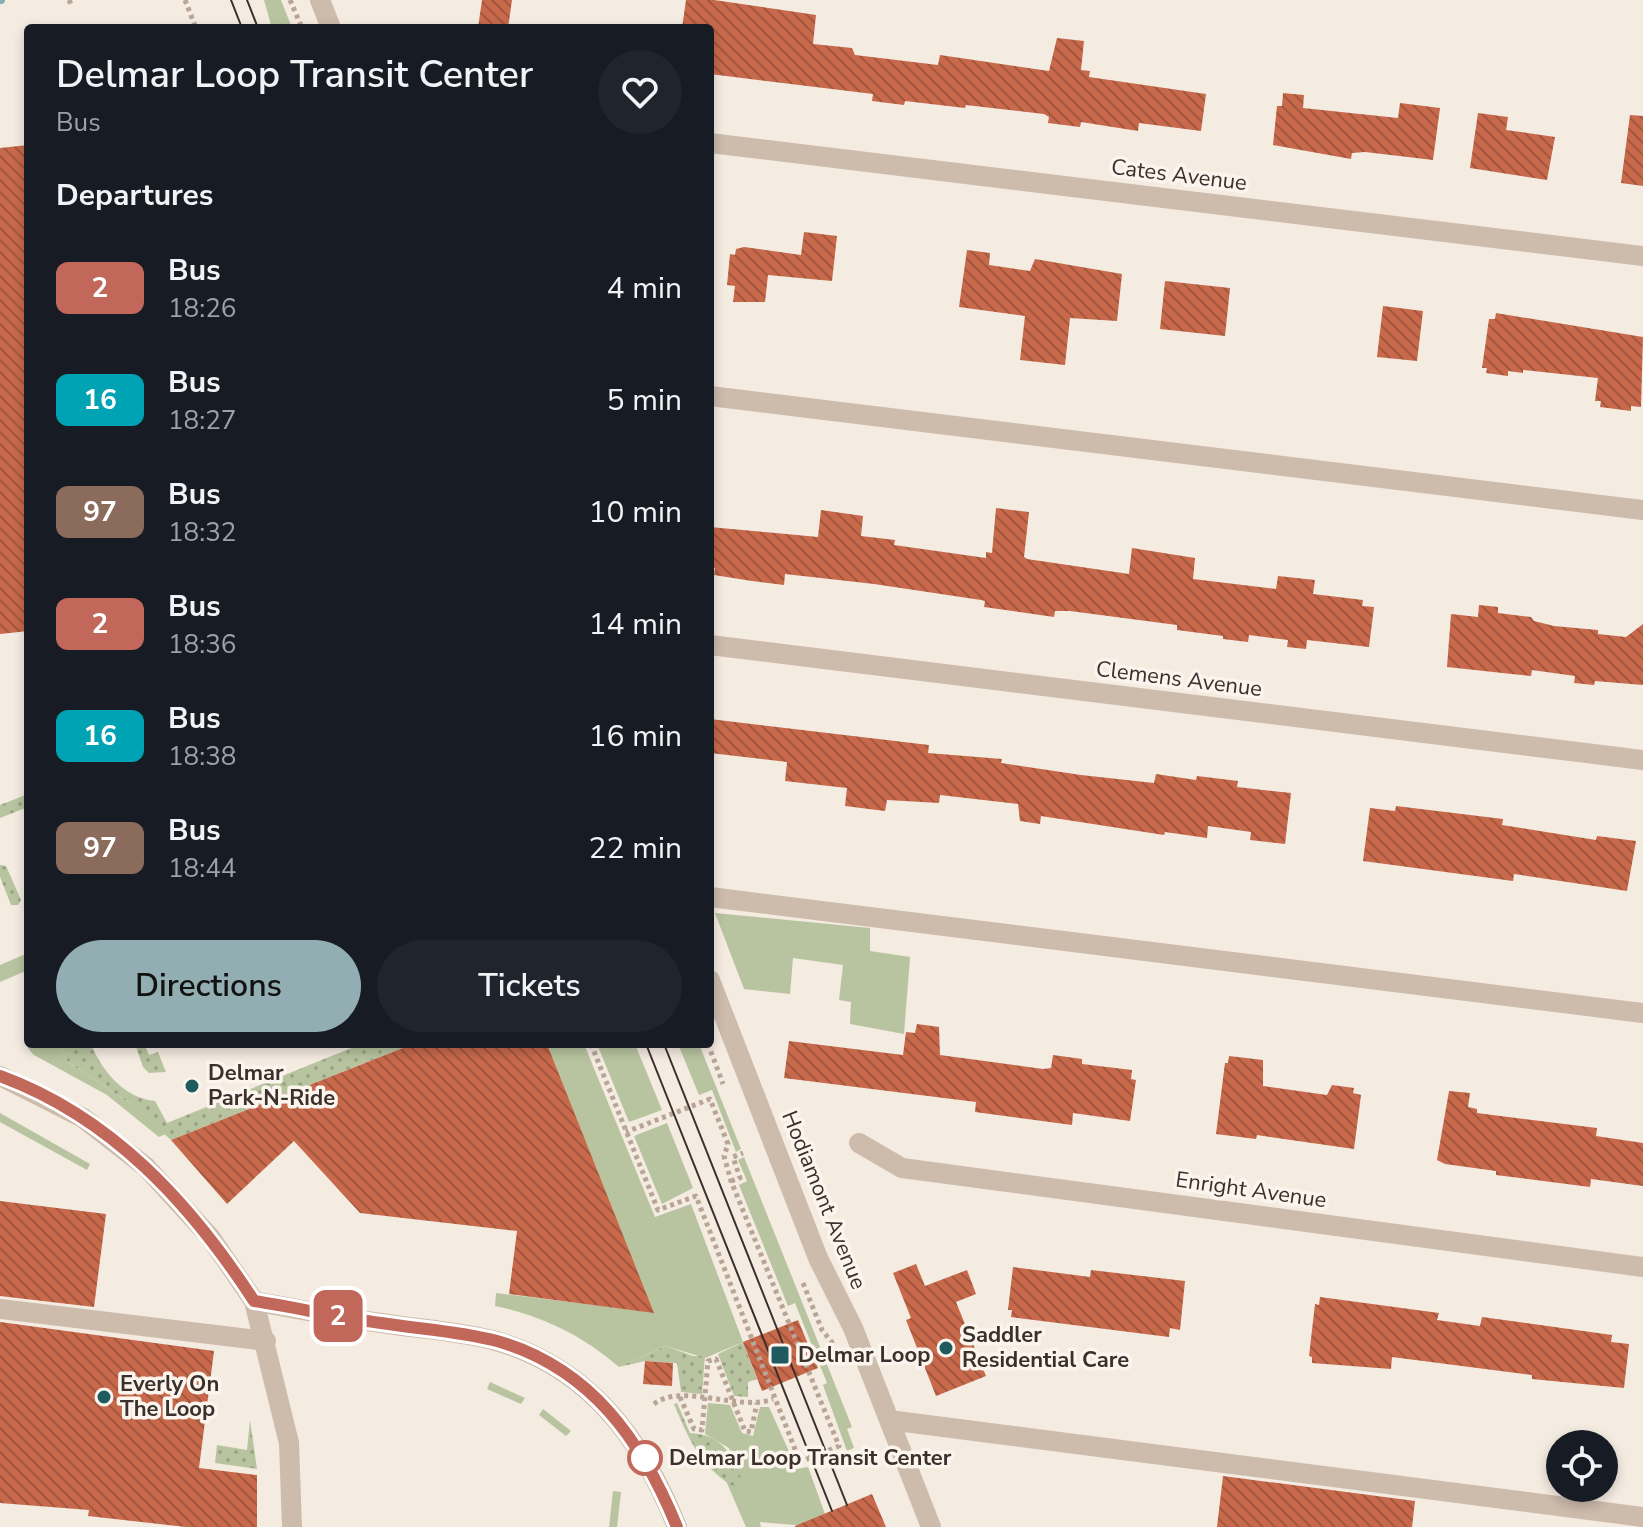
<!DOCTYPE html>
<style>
body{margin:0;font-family:"Nunito Sans",sans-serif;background:#20242c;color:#f1f3f6;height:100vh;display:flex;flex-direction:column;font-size:30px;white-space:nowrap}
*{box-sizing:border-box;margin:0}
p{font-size:26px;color:#9ea1a6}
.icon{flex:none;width:44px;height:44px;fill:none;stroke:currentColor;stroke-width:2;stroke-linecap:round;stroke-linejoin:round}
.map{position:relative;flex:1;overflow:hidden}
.details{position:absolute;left:24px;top:24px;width:690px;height:1024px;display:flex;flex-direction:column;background:#171b24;border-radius:8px;box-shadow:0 4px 12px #0003}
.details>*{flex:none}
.badge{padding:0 16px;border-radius:12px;font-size:28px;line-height:52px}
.buttons{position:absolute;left:1546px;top:1430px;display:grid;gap:16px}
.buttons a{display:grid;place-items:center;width:72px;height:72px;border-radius:50%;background:#171b24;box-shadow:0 4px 12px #0003;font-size:40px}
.map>.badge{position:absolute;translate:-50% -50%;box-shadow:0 0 0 4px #fff}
h2{padding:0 32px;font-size:30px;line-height:72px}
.round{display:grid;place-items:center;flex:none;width:84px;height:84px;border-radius:42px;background:#20242c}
.summary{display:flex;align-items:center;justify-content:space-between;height:136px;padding:0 32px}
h1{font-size:38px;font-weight:600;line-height:60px}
.cta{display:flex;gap:16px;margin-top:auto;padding:16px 32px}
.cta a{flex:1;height:92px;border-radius:48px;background:#92aeb2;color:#111;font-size:32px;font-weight:600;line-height:92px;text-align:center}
.cta a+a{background:#20242c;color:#f1f3f6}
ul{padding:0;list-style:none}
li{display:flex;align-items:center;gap:24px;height:112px;padding:0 32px}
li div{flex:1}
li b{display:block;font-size:30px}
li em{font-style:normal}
li .badge{min-width:88px;font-weight:700;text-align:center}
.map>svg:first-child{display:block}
.grass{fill:#b8c4a0}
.park{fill:url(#park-dots)}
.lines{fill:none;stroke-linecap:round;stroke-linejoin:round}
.stream{stroke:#7fb0b2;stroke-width:8}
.building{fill:url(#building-back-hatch)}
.path{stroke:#b9a596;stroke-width:5;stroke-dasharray:4 4;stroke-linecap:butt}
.minor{stroke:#cdbbac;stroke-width:20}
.tram{stroke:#3b302b;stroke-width:2}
.line-casing{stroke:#fff;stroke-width:18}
.line{stroke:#c2685b;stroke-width:12}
.poi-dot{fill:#1f5a5e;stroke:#fbf5ee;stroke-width:3}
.stop-dot{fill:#fff;stroke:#c2685b;stroke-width:4}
.labels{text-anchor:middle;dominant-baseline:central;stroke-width:7;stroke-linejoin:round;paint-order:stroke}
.street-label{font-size:22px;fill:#3b302b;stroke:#fbf5ee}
.poi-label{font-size:22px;font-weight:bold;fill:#3b302b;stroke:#fbf5ee;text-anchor:start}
.stop-label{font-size:22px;font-weight:bold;fill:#3b302b;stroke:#fbf5ee;text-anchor:start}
</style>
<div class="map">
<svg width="1643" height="1527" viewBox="0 0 1643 1527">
<defs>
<pattern id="park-dots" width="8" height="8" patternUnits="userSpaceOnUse" patternTransform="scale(2)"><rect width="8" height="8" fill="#b8c4a0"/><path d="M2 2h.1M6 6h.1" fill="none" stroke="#97a083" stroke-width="1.8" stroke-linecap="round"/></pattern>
<pattern id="building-back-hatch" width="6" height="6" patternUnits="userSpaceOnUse" patternTransform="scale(2)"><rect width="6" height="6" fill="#c8694b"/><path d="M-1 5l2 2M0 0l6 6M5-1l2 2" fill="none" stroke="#a4573f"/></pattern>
</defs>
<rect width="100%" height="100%" fill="#f4ebe1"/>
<path class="grass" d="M264,0h17l11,28h-20z
M715,913l155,15v23l40,6 -6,77 -54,-10 1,-22 -12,-2 4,-35 -50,-7 -3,36 -46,-5z
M28,953v17l-28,12v-17z
M28,1027v17h32l8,18 63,42 35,30 -7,3 -52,-42 -73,-40c-8,-7 -14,-20 -6,-28z
M547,1044h37l71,173 36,-13 52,138 -38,16 -39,-12 -47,21c-35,-31 -79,-52 -124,-61l1,-13 157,19z
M597,1044h38l27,66 -33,12z
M678,1044h21l42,105 -5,3 -24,-62 -13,5z
M0,1113l90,51 -3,6 -87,-48z
M667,1123l26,65 -31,16 -28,-68z
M744,1157l108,270 -5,2 7,19 -7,3 -24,-66 4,-2 -32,-80 -7,3 -49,-121 8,-4 -9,-21z
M490,1382l35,16 -4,6 -34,-15z
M708,1403l22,2 12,28 11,3 7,-29h9l28,62 11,-2 17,47 -6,2 -1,11 -58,-5 1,5h-15l-20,-46 13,8 -10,-41 -24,-14z
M543,1409l28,22 -5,5 -27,-21z
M613,1491l8,1 -4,35h-8z"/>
<path class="park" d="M28,794v13l-28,11v-13z
M0,865l6,1 15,34 -3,5h-7l-11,-28z
M60,1044h31c11,27 33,54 64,57l12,22 194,-79h52l-242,96 -40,-36 -63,-42z
M135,1044h9l5,11 9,-3 8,20 -17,1 -6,-6z
M743,1342l14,37 -9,3v15l-14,-1 -16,-42z
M666,1346l27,10h12l-3,38 -21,-2 -4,-29 -32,-2 -26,6z
M677,1403l13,30c38,2 44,28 57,61 -44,-22 -55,-47 -73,-90z
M250,1420l7,49 -42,-6 2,-18 30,5z"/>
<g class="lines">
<path class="stream" d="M0,0h1"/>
</g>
<path class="building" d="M482,0h30l-4,28h-30z
M686,0h28l102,15 -3,29 39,4 3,7 83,10 2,-10 109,16 8,-33 27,3 -3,29 9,1 -1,6 117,17 -5,37 -62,-8 -1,8 -57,-9 -1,5 -32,-4 1,-6 -5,-3 -78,-9 -1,3 -60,-7 -1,4 -32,-4 1,-7 -163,-20v-46h-28z
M1283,93l21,2 -1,13 95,10 2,-15 40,5 -7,52 -68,-8 -13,1 -1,6 -78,-14 4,-39h5z
M1478,113l30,4 -2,13 49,7 -8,43 -77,-12z
M1630,115l13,1v70l-22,-3z
M28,145v486l-28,3v-486z
M804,232l33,4 -5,45 -64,-6 -3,27h-32l2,-16 -8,-1 3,-31 5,1 1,-6 8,-2 57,8z
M967,250l23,3 -1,12 41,6 5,-12 87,15 -5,47 -47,-3 -5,47 -45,-5 5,-44 -66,-9z
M1165,281l65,7 -5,48 -65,-7z
M1383,306l40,5 -6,50 -40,-4z
M1496,313l147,24 -2,70 -10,-1v5l-31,-4 1,-6h-6l3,-23 -75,-8v3l-15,-2v5l-22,-3 1,-5h-5l7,-49h6z
M996,508l33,4 -5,45 3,2 102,15 3,-26 63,10 -2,21 83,10 2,-13 37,4 -2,14 50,6 -1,6 12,1 -5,40 -62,-7 -1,9 -19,-2 1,-7 -39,-5 -1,7 -25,-3v-3l-46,-6v-5l-107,-14h-15l-1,6 -70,-10 1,-6 -4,-1 -107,-16 -89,-10 -1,11 -32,-4 -38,-6 1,-7h-5v-41l108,10 3,-27 42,6 -2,20 34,4 -1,5 92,13v-6l6,1z
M1479,605l19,2v6l33,4 3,4 20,5 44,4v4l28,3 17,-13v61l-48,-4 -1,4 -20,-2 1,-7 -43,-6 -1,6 -84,-9 4,-53 27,3z
M710,719l219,26 -1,8 74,6 -1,4 80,12 73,8 2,-9 40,6 1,-4 41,5 -1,6 54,6 -6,51 -35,-4 1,-8 -43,-6 -1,12 -42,-6 -1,3 -123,-19 -1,8 -20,-3 -2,-17 -78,-9 -1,8 -52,-3 -2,11 -40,-5 2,-18 -62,-7 2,-19 -77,-9z
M1396,806l107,13 -1,6 94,15 1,-4 39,5 -9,50 -113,-17 -1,7 -150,-20 7,-53 25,3z
M917,1024l22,3 1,28 103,14 8,-1 2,-13 29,4v5l50,6 -1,9 5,1 -6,41 -57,-8 -1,12 -97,-13 1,-10 -192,-24 5,-37 114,14 3,-23 9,1z
M413,1044h134l107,269 -145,-19 8,-63 -157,-18 -66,-72 -67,63 -56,-64z
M1229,1056l34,4v26l64,9 5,-10 22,3 -1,5 8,2 -7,54 -97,-14 -1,4 -40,-5 9,-71h3z
M1449,1091l21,2 -2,14 9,2v4l120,15 -1,8 47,7v43l-52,-7 -1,8 -94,-12v-4l-51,-7 -8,-4z
M0,1201l106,13 -12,93 -94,-11z
M916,1264l9,22 42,-16 9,24 -20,8 30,74 -50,20 -30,-76 5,-2 -18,-45z
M1013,1267l77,10 1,-7 94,11 -5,49 -10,-2 -1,9 -158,-20 1,-7h-4z
M1320,1297l119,16 -2,7 43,6 2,-9 130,18 -1,7 18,2 -5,44 -92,-9v-4l-140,-18 -1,12 -79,-6v-6l-3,-1 6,-52 4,1z
M798,1320l20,48 -56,23 -19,-49z
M0,1322l214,29 -15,117 58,7v52h-71l-98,-11 1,-6 -89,-7z
M645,1361l28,2 -1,23 -29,-2z
M1223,1476l192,25 -3,26h-195z
M872,1494l14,33h-91v-1z"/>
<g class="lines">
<path class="path" d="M69,0l2,4
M185,0l11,28
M290,0l12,28
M591,1044l67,166 38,-14 104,266 39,-16 -108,-265 -7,-25 4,-12 -18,-45 -84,33
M708,1044l15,40
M731,1181l9,-3 -7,-21 10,-4
M803,1283l19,47 12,15
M680,1397l14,32 8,1 6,-69 8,-2 29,72 6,1 6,-29
M654,1404c28,-22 85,8 119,-5"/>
<path class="minor" d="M320,0l11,28
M710,143l933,113
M710,396l933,114
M710,645l933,115
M710,897l933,116
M710,980l108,278 35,70 78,199
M0,1076l83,42 63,49 64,70 44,64 35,142 3,84
M859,1143l43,25 741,99
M254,1301c43,8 85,16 127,22 38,6 78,8 115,18 94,27 147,100 181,186
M0,1309l266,32
M889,1420l754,97"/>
<path class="tram" d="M231,0l11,28
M247,0l11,28
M646,1044l186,467
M664,1044l183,461"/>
</g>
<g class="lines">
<defs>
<path id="line" d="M0,1076c112,41 191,128 254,225 43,7 85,16 127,22 38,6 78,8 116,18 94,27 145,100 180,186"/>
</defs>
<use href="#line" class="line-casing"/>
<use href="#line" class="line"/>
</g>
<g class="poi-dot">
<circle cx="192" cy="1086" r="8"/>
<circle cx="946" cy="1348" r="8"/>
<rect x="770" y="1345" width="20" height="20" rx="4"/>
<circle cx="104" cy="1397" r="8"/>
</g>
<circle class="stop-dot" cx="645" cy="1458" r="16"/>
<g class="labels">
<g class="street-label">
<text transform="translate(1179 175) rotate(7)">Cates Avenue</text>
<text transform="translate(1179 679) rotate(7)">Clemens Avenue</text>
<text transform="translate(1251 1190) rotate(8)">Enright Avenue</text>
<text transform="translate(824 1200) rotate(68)">Hodiamont Avenue</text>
</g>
<g class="poi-label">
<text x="208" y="1073">Delmar<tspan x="208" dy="25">Park-N-Ride</tspan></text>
<text x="962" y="1335">Saddler<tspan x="962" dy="25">Residential Care</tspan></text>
<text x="798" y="1355">Delmar Loop</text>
<text x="120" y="1384">Everly On<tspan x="120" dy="25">The Loop</tspan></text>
</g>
<g class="stop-label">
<text x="669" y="1458">Delmar Loop Transit Center</text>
</g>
</g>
</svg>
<div class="buttons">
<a><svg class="icon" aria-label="locate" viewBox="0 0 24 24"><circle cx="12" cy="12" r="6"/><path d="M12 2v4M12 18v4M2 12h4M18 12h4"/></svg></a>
</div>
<b class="badge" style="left:338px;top:1316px;background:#c2685b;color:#fff">2</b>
<section class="details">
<div class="summary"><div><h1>Delmar Loop Transit Center</h1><p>Bus</p></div><a class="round"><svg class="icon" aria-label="heart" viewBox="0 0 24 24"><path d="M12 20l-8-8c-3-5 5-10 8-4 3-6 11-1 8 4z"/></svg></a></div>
<h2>Departures</h2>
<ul>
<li><span class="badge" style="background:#c2685b;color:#fff">2</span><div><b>Bus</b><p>18:26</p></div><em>4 min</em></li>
<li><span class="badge" style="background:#00a3b4;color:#fff">16</span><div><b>Bus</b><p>18:27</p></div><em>5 min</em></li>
<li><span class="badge" style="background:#8b6b5b;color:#fff">97</span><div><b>Bus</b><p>18:32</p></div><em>10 min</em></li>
<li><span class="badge" style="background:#c2685b;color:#fff">2</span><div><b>Bus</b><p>18:36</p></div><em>14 min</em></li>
<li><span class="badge" style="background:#00a3b4;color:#fff">16</span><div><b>Bus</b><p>18:38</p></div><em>16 min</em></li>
<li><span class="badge" style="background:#8b6b5b;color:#fff">97</span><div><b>Bus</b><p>18:44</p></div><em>22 min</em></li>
</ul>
<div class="cta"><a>Directions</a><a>Tickets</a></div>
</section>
</div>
